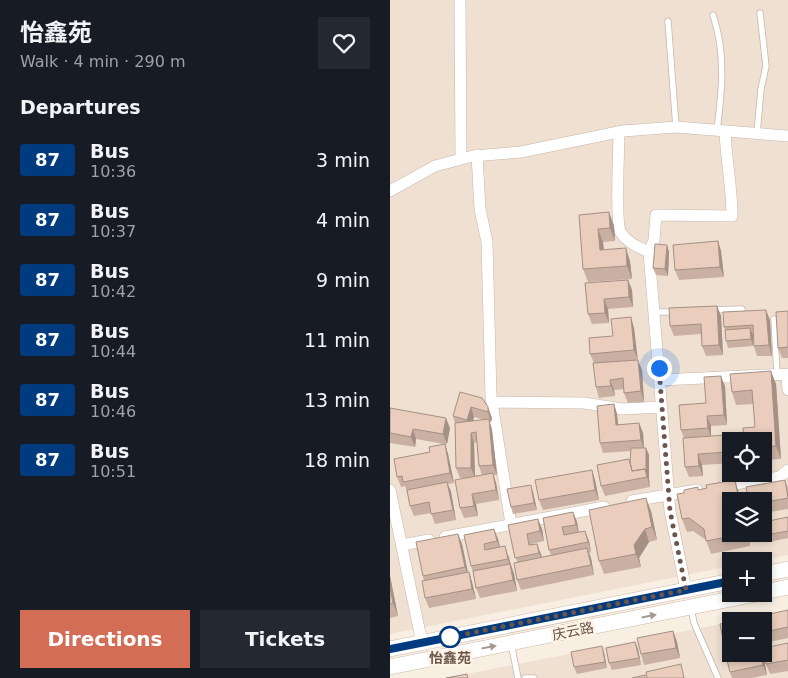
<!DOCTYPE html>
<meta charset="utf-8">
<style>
body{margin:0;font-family:"DejaVu Sans","Noto Sans SC",sans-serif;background:#242831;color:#f1f3f6;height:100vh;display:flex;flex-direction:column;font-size:19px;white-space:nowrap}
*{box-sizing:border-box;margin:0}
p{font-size:16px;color:#9ea1a6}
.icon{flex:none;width:28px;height:28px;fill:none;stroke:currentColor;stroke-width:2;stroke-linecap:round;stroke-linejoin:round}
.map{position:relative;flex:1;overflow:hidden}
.details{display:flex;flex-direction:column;background:#171b24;width:390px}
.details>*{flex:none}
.badge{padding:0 10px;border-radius:4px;font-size:18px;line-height:32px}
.controls{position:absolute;left:332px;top:432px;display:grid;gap:10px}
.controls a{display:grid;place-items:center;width:50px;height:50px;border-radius:0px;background:#171b24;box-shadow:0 2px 8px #0003;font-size:25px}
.you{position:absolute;width:25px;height:25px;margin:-12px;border:4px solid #fff;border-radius:50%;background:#1a73e8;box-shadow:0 0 0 8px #1a73e833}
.map>.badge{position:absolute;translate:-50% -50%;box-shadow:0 0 0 2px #fff}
h2{padding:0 20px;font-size:19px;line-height:45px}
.round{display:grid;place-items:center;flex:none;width:52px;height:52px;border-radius:0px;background:#242831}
.headline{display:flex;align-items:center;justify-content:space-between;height:85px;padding:0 20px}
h1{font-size:24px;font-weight:700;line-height:38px}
.cta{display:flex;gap:10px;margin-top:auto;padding:10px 20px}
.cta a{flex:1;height:58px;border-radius:0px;background:#d36d56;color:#fff;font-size:20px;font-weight:700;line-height:58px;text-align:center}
.cta a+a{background:#242831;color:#f1f3f6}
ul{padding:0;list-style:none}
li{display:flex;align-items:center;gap:15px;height:60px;padding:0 20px}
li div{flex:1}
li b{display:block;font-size:19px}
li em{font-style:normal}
li .badge{min-width:55px;font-weight:700;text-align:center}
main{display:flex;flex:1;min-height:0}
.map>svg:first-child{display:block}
.residential{fill:#efe0d1;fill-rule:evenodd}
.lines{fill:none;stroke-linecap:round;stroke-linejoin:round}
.service-casing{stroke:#c7b6ab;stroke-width:7}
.minor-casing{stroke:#c7b6ab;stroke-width:12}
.secondary-casing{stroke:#ccb8ab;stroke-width:16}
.service{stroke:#fff;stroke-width:5.5}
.minor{stroke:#fff;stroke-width:11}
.secondary{stroke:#fff;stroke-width:15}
.wall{fill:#c9b0a3;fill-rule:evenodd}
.shaded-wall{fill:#a49084}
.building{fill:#eacdbd;stroke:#a49084}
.oneway{fill:#a79a94}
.line-casing{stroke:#fff;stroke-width:11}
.line{stroke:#003b80;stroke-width:8}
.walk{stroke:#6c564c;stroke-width:5;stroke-dasharray:0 9}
.stop-dot{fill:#fff;stroke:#003b80;stroke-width:2.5}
.labels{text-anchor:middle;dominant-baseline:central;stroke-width:5;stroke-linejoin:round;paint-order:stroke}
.street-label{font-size:14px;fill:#6c564c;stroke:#fcf3e7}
.stop-label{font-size:14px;font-weight:bold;fill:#6c564c;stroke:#fcf3e7}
</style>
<main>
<section class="details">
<div class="headline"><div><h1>怡鑫苑</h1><p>Walk · 4 min · 290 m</p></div><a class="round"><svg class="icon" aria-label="heart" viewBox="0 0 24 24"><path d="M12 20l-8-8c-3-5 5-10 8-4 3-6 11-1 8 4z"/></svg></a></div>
<h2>Departures</h2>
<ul>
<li><span class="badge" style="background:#003b80;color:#fff">87</span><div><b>Bus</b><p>10:36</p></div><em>3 min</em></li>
<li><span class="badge" style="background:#003b80;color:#fff">87</span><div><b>Bus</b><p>10:37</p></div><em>4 min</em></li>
<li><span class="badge" style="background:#003b80;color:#fff">87</span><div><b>Bus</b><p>10:42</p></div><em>9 min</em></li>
<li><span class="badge" style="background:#003b80;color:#fff">87</span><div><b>Bus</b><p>10:44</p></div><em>11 min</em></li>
<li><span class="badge" style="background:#003b80;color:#fff">87</span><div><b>Bus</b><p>10:46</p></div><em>13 min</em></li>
<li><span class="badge" style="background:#003b80;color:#fff">87</span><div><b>Bus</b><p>10:51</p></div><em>18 min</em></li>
</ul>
<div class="cta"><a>Directions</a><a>Tickets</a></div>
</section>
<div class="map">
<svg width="398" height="678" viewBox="0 0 398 678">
<rect width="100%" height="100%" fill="#f8efe2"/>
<path class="residential" d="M0,0h398v555l-33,6h-24v5l-341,68zM341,441h33v33h-33zM341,501h33v33h-33z
M398,612v66h-341l284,-56v32h33v-33h-27z"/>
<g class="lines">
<defs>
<path id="service" d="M323,15c13,38 9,76 4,115
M278,21l8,106
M367,133l4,-44 5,-23 -6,-53
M322,310l30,-1
M264,312h21
M384,319l3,55
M301,608l3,15 24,55
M121,643l7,35
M135,678h9"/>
<path id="minor" d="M70,0l1,159
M229,132c0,16 -4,92 2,101 6,9 18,15 28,19
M87,155l3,54 7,33 4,154 20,128
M0,191l45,-25 38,-10 48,-4 102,-21 53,-4 112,9
M397,374l1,16
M270,380l128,-6
M102,402l92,1 38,6 40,-2
M333,486l57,-9 8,-7
M0,490l32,153
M242,501l65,-11
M55,537l159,-30
M12,545l27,-5
M296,590l-16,-79 -21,-259 5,-12 2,-25 76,1c0,-29 -6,-56 -7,-85"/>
<path id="secondary" d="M374,574l24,-5
M374,592l24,-5
M0,649l341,-68
M0,667l366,-73"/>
</defs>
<use href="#service" class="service-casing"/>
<use href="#minor" class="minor-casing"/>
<use href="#secondary" class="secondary-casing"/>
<use href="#service" class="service"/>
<use href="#minor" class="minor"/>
<use href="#secondary" class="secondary"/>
</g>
<path class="wall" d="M189,215l35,11 1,15 -12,1 1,8 26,11 2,18 -44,3 -5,-13z
M328,241l3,10 3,26 -45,3 -4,-10z
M277,245l2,7 -1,24 -12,-1 -3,-7z
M238,280l4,10 1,17 -25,2 1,14 -17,1 -4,-10 -3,-31z
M327,306l4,10 2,39 -17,1 -4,-10 -1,-12 -27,2 -4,-10z
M398,311v47h-6l-4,-10z
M380,320l2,36h-15l-3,-10 -1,-11v11l-25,2 -2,-7 -1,-11 -1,-3z
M244,328l3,32 5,10 2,32 -16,1 -4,-10v-4l-10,1 1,6 -16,2 -3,-11 -2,-24 -4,-9 23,-18z
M386,384l5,75 -17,1v-19l-9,-14 -2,-23 -17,1 -4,-13z
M335,386l2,39 -16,1v10l16,-1 4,10v18l-29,2 1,11 -14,1 -4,-10 -1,-29 -3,-8 25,-27z
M92,398l10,20 -1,4h-1l2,8 5,45h-4l3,8 3,17 -23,4 2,12 -14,2 -4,-10 6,-30h-6l-4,-10 -1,-45 -2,-7zM84,417l10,3 -11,1zM87,442l2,24 3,9 -7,1 -1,-33z
M224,404l3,10 1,11 21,-2 4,10 1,15h2l3,7v24l1,8 -45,9 -4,-10 28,-27 1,3 1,-11 -28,2 -3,-10z
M0,408l60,20 -3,16h-2l3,10 6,29 -6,1 3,8 5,28 -21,4 -4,-11 -17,3 -4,-10 -3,-14 -2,-6 -4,1 -4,-10 33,-25 14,-8 -28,-5 -1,8 -25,-4z
M202,470l3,10 4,20 -56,10 -4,-10z
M395,480l3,7v22l-18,3 1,9 17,-4v21l-19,4 -2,-4 -10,2 -2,-6h9v-33z
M309,490l40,3 2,8h-10v33h17l2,12 -39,8 -5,-14 -13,-9 -6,1 -5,-13z
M143,492l4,18 -24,4 -2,-7z
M261,511l6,29 -8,2 -10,16 2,9 -37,7 -5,-13z
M183,512l4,10 2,10 10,9 2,11 -2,1 2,5 3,17 -73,15 -4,-10v-18l-9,-37 30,-6 4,10 2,12 -13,3 10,10 1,3 9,-2 -2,-5 -6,-32z
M104,529l4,10 2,8 9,9 1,8 4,10 3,17 -37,7 -4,-10 -3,-16 -2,-6 -7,-31z
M68,534l4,10 6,28h1l3,10 4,17 -47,9 -4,-10 -1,-17 -1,-5z
M0,576l8,40 -8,2z
M398,610v28l-24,5v-22z
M341,622v28h-4l-4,-10z
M283,631l4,11 3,16 -36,7 -3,-11z
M245,642l3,7 3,16 -29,5 -3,-7z
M398,643v28l-18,3 -4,-10z
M214,653l3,15 -30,6 -3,-7z
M374,659l3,16 -15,3h-20l-2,-6z"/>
<path class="shaded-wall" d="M219,212l5,14 1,15 -5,-13z
M208,229l5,13 2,21 -5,-13z
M328,241l3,10 3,26 -4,-10z
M277,245l2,7 -1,24 -3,-7z
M236,248l4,13 2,18 -5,-13z
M238,280l4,10 1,17 -4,-10z
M214,299l4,10 1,14 -4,-10z
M327,306l4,10 2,39 -4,-10z
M376,310l4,10 2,36 -3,-11z
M241,317l3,11 4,33 -4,-11z
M360,328l3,7v11l-2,-7z
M248,360l4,10 2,32 -3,-11z
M381,371l5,13 5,75 -5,-13z
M331,376l4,10 2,39 -3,-10z
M220,380l4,10 1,6 -4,-10z
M224,404l3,10 2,21 -3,-10z
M81,407l3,10 -3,13 -4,-10z
M98,407l4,11 -1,4 -3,-10z
M317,416l4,10v12l-3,-10z
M56,418l4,10 -3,16 -4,-10z
M99,419l3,11 5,45 -4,-10z
M249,423l4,10 1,17 -3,-10z
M23,429l3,10 -1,8 -4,-10z
M81,433l3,10 1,35 -4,-10z
M337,435l4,10v15l-2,-8z
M55,444l3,10 6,29 -4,-10z
M256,448l3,7v24l1,8 -3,-10 -2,-8z
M308,454l4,11 1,11 -4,-10z
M202,470l3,10 4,20 -4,-10z
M103,473l3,10 3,17 -3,-10z
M345,480l4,13 2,8h-2z
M57,482l4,10 5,28 -3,-10z
M141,485l2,7 4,18 -3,-7z
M82,494l4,10 2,12 -4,-10z
M256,498l5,13 6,29 -5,-13z
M376,502l4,10 3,14 -4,-10z
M183,512l4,10 2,13 -3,-10z
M148,519l4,10 2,12 -4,-10z
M104,529l4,10 3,12 -4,-10z
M255,529l4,13 -10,16 2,9 -5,-13 -2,-9z
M195,531l4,10 2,11 -3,-10z
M68,534l4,10 7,34 -4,-11z
M356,534h2l2,12z
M147,544l4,10 2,9 -4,-10z
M115,546l9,28 3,17 -4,-11z
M197,548l4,10 3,17 -3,-10z
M79,572l3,10 4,17 -4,-10z
M0,576l8,40 -5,-13 -3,-16z
M283,631l4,11 3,16 -4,-10z
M245,642l3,7 3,16 -2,-7z
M212,646l2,7 3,15 -2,-6z
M371,654h1l2,5 3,16 -4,-10z"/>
<path class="building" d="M219,212l1,16 -12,1 2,21 26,-2 1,18 -44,3 -4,-54z
M328,241l2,26 -45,3 -2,-25z
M265,244l12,1 -2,24 -12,-1z
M238,280l1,17 -25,2 1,14 -17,1 -3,-31z
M327,306l2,39 -17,1 -1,-22 -31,2 -1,-18z
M376,310l3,35 -15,1 -1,-21 -29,2 -1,-15z
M398,311v36l-10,1 -2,-36z
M241,317l3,33 -44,4 -1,-16 24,-2 -2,-17z
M360,328l1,11 -25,2 -1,-11z
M248,360l3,31 -17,2 -1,-15 -13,2 1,6 -15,1 -3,-24z
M381,371l5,75 -12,1v-6h-20l-1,-13 12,-1 -3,-37 -20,2 -2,-18z
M331,376l3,39 -17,1 1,12 -27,2 -2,-25 27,-2 -2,-26z
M70,392l22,6 6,9v5l-17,-5 -4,13 -14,-4z
M224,404l2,21 23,-2 2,17 -41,3 -3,-37z
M0,408l56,10 -3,16 -30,-5 -2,8 -21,-4z
M99,419l4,46 -14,1 -3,-34 -5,1v35h-15l-1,-45z
M337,435l2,17 -31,2 1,12 -14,1 -2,-29z
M55,444l5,29 -47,9 -1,-6 -5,1 -3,-18 36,-7 -1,-5z
M241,448h15v24l-1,-3 -13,2 -2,-9z
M239,459l3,12 13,-2 2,8 -46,9 -4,-21z
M202,470l3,20 -56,10 -4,-20z
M103,473l3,17 -24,4 2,12 -14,2 -5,-28z
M345,480l4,21h-8v33h11l-36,7 -2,-12 -15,-11 -7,1 -5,-25 7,-1v-3l14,-3v3l9,-2 -1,-3z
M395,480l3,18 -22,4 3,14 -5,1v-16h-15l-3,-14z
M57,482l6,28 -22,4 -2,-12 -19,4 -3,-16z
M141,485l3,18 -23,4 -4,-18z
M256,498l6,29 -7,2 -11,16 2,9 -37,7 -10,-51z
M183,512l3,13 -14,2 2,8 21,-4 3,11 -39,8 -6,-32z
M398,517v14l-22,4v-4h-2v-9z
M148,519l2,12 -13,3 2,11 8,-1 2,9 -24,5 -7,-33z
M104,529l3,12 -13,3 1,6 20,-4 3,13 -37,7 -7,-31z
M68,534l7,33 -42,9 -7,-34z
M197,548l4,17 -74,15 -3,-17z
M120,564l3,16 -37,8 -3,-17z
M79,572l3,17 -47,9 -3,-17z
M0,587l3,16 -3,1z
M398,610v17l-24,5v-11h-7l-1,-4z
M363,617l1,4h-20z
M341,622v17l-8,1 -3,-16z
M283,631l3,17 -35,6 -4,-16z
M245,642l4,16 -30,5 -3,-15z
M398,643v17l-22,4 -2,-16z
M212,646l3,16 -31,5 -3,-15z
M347,654h24l2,11 -33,7 -4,-16z
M291,664l3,14h-37l-1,-6z
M77,674l1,4h-22z
M255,675v3h-13z"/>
<defs><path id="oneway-solid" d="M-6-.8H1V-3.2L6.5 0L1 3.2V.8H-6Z" transform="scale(1.25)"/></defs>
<g class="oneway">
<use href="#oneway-solid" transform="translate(259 616) rotate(-11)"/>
<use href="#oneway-solid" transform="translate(99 647) rotate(-11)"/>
</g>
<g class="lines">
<defs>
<path id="line" d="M0,649l341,-68"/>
</defs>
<use href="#line" class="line-casing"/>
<use href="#line" class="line"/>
<path class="walk" d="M60,637l236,-47 -16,-79 -11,-143"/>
</g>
<circle class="stop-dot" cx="60" cy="637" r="10"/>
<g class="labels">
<g class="street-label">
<text transform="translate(183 631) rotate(-11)">庆云路</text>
</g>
<g class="stop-label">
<text x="60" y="658">怡鑫苑</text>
</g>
</g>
</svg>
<div class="controls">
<a><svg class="icon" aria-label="locate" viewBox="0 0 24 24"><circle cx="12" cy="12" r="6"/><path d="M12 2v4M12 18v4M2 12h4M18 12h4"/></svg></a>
<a><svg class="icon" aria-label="layers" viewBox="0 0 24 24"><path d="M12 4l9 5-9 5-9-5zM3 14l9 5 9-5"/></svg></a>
<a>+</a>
<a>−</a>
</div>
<div class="you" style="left:269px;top:368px"></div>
</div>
</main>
